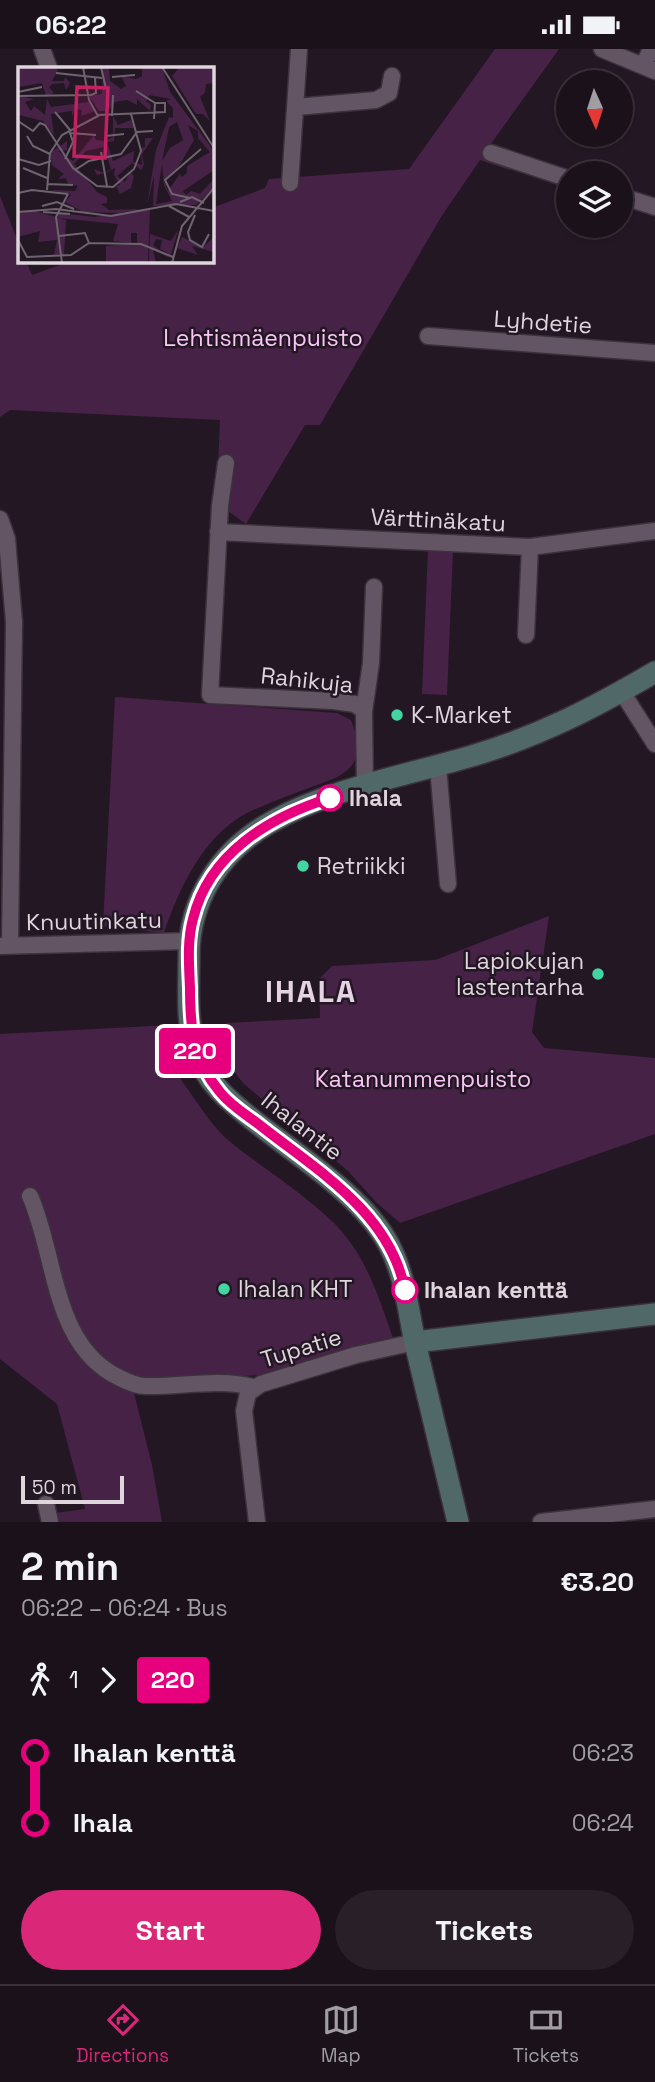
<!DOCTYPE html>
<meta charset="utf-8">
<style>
body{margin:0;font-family:"Space Grotesk",sans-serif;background:#281f28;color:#f1f3f6;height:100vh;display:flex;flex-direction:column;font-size:26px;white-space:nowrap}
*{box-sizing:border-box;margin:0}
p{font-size:23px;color:#a09da3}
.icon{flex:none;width:38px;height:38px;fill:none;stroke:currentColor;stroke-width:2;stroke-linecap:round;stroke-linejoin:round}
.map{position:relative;height:1473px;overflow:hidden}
.drawer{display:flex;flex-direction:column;background:#1b111b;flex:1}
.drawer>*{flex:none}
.badge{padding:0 14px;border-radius:5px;font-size:24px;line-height:46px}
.needle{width:46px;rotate:177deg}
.fabs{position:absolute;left:556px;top:21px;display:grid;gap:14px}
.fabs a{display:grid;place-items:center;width:77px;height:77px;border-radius:50%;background:#1b111b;box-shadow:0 2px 5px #0004,0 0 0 2px #39313a;font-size:35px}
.scale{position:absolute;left:21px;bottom:18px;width:103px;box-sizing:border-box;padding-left:7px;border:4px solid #ded5dd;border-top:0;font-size:19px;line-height:24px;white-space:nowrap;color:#ded5dd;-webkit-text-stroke:5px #241724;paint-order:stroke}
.map>.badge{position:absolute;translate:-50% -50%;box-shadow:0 0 0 4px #fff}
.legs{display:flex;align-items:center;gap:10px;height:77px;padding:0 21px;font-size:23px}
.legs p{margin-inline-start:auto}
.headline{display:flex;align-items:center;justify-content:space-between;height:119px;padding:0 21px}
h1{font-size:38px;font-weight:600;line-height:52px}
.button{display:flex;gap:14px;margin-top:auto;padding:14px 21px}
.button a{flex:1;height:80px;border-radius:42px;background:#db2777;color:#fff;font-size:28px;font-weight:600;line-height:80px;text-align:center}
.button a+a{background:#281f28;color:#f1f3f6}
ul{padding:0 21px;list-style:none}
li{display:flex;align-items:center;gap:24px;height:70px;font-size:26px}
li i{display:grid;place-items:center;width:10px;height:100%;margin:0 9px;background:currentColor}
li i::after{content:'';width:18px;height:18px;margin:-9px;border:5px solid;border-radius:50%;background:#1b111b}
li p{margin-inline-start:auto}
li:first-child i{background:linear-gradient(#0000 50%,currentColor 0)}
li:last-child i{background:linear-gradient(currentColor 50%,#0000 0)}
.status{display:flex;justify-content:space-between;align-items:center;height:49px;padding:0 35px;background:#1b111b;direction:ltr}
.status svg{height:19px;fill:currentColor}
.menu{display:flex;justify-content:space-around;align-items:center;height:98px;border-top:2px solid #39313a;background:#1b111b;font-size:19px;color:#a09da3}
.menu a{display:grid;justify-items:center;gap:4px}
.menu .current{color:#db2777}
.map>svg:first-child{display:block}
.green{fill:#472247}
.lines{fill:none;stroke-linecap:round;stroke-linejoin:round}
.street-casing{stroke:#3b323b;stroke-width:19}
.secondary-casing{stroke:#3b323b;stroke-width:24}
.street{stroke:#645564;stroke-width:16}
.secondary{stroke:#506968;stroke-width:21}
.line-1-casing{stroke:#fff;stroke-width:16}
.line-1{stroke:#e6007e;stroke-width:10}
.poi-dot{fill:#42d4a1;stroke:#241724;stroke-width:2.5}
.stop-1-dot{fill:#fff;stroke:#e6007e;stroke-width:3.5}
.labels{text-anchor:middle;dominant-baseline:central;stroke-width:5;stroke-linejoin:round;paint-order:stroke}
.street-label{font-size:23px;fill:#ded5dd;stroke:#241724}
.park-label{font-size:23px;fill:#f9c5f7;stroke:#241724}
.poi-label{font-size:23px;fill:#ded5dd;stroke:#241724;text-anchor:start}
.stop-label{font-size:23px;font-weight:bold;fill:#ded5dd;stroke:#241724;text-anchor:start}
.district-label{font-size:30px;font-weight:bold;letter-spacing:2px;fill:#e5d3e4;stroke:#241724}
.inset-road{fill:none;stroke:#6e636e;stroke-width:2}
.view{fill:#c32162;fill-opacity:0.15;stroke:#c32162;stroke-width:3.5}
.inset-edge{fill:none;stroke:#ded5dd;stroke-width:3.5}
</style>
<div class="status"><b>06:22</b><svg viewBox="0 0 49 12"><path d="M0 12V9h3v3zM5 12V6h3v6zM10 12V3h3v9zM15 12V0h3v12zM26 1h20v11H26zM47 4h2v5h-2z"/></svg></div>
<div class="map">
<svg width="655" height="1473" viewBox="0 0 655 1473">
<rect width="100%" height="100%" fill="#241724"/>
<path class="green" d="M495,0h64l-69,96 26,9 -6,16 -30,-10 -39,57 -121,208h-15l-59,99 -18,-13 -10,-44 2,-47 -210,-10 -10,7v-221l19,48v17h7l6,14 39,-14h141v-53l53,-20 4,-9 140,-10z
M428,501l25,1 -6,144 -25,-1z
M115,648l222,16 14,7c10,26 11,45 -16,58 -28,11 -58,21 -86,34 -45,22 -70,76 -85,121l-61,-7z
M549,867l-17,116 12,16 111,10v76l-255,89 -24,-21 -28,-31 -105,-88 -23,-30 7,-30 93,-5 -1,-39 13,-13 103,-6z
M170,976c1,11 -1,22 1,33 2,11 11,23 18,33 12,17 24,36 40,50 35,28 74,52 106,83 32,33 43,72 58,114l-33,8 -30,13 -49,15 -136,7 -11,12 18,72 10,57h-105l-2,-9 30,-4 -28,-105 -57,-45v-325z"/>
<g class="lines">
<defs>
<path id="street" d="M42,0l7,19
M602,0l53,22
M643,17l8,-17
M296,58l80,-7 13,-7 3,-17
M491,104l78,26
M290,134l9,-134
M621,147l34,11
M428,287l227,17
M226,414l-6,43 -10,189 124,6 21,3 9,7 1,76
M0,470l7,20 7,83 -4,323
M218,483l312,15 125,-16
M526,586l4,-88
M622,643l33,52
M364,662l7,-48 3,-76
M438,717l10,118
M0,897l189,-5
M30,1147c27,61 22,150 90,182 8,4 17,8 25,8 36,1 73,-8 108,1
M46,1455l4,18
M257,1473l-13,-111 4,-18 13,-9 95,-29 59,-13
M541,1473l114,-13"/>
<path id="secondary" d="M415,1293l240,-28
M458,1473c-14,-58 -28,-117 -42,-175 -8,-35 -10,-70 -27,-102 -24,-46 -86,-86 -127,-118 -28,-22 -57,-43 -67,-78 -9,-30 -6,-63 -6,-93 0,-56 31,-104 79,-132 59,-35 141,-49 207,-69 67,-20 120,-48 180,-83"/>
</defs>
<use href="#street" class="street-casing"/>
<use href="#secondary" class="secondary-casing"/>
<use href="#street" class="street"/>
<use href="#secondary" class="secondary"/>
</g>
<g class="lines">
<defs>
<path id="line-1" d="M330,749c-60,19 -121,55 -137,121 -6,22 -4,46 -3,69 0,40 3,72 30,104 11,14 27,23 41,34 57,45 129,87 144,164"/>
</defs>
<use href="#line-1" class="line-1-casing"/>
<use href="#line-1" class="line-1"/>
</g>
<g class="poi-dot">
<circle cx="397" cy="666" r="7"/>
<circle cx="303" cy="817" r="7"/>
<circle cx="598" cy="925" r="7"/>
<circle cx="224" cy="1240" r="7"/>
</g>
<g class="stop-1-dot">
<circle cx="330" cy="749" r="12"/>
<circle cx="405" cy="1241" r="12"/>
</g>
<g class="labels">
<g class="street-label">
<text transform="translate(543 273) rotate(4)">Lyhdetie</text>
<text transform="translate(438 471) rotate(3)">Värttinäkatu</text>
<text transform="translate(307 631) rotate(6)">Rahikuja</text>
<text transform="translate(94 872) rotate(-1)">Knuutinkatu</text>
<text transform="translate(302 1077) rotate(38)">Ihalantie</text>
<text transform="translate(301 1299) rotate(-17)">Tupatie</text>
</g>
<g class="park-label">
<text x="263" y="289">Lehtismäenpuisto</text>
<text x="423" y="1030">Katanummenpuisto</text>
</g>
<g class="poi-label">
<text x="411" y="666">K-Market</text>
<text x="317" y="817">Retriikki</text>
<text x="584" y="912" text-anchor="end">Lapiokujan<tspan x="584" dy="26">lastentarha</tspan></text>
<text x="238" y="1240">Ihalan KHT</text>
</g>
<g class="stop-label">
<text x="349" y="749">Ihala</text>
<text x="424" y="1241">Ihalan kenttä</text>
</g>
<g class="district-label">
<text x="311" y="942">IHALA</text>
</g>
</g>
<g transform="translate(18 18)">
<rect width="196" height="196" fill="#241724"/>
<path d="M0,0h35l5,3 -6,11h12l1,-4 5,6 -4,7 -2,-7 -12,1 -3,3 5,6 -8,3 -4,-13 -24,4zM85,0l6,2 1,12 11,8 5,-3 -5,-10 15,3 6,-3v-9h20l8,25 44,59v19l-31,21 3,4 5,-4 9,3 14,-15v8l-18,18 -43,1 1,-30 -7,29 9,-55 13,-33 4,1v-10l-7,-7 5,-2 -22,-4 -3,6 5,4 -1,6 -13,-12v6l-10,-5 -12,2 -7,9h-9l-10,-15 13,-2zM159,55l6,18 -13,8 -8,13 7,-34zM170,58l10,6v7l12,14 -23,14v7l-5,4 -2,-3 -12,17 -4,-10 15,-15 15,-26zM144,97l2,21 8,16 -16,3zM162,0h34v16l-8,1 -1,8 4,-3 -9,8 10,24 -7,-7h-7l-24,-38zM0,29l16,3 -9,3 6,9 3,-5 11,9 2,-16 4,8 38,-5 7,9 -15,5 1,-6 -7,-1 -3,8v-6l-21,3 3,21 -11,-14 -24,-6zM95,49l5,9 13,-5 3,8h-19l-1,13 -7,1 6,19 21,-10 -1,11 9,3 -1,-17 4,-1v-9h8l-11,16 2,11 -3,5 -9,-7 -15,13 8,6 5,-10 4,4 -3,12 -11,6 -4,-8 4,-1 -6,-10 1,-7 -10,5 -8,2 -3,-6 10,4 7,-4 -7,-22 -18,4 -12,13 23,28 10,5v6l-6,1 8,6 30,-1 -12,4 -44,-1 -18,-10 6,-7 -20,-5 24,1 3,-5 -10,-2 -2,-6 -8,1 6,-5 -12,-9 -2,-12 17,-12v9l-9,1 15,10 21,-26 2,5 9,1 8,-4zM132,141l-2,55 -42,-1v-16l31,-3v-10h-6v10l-18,-2 5,-17 -60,-6v-5l37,4zM17,144l31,9 -2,35h-10l3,-15 -19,2 2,-11 -22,6v-24zM160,163l-7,25 -11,-6 2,-9 -6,-1 -3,6 17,13 -17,-8 3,13h-7l1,-29 21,7zM164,170l21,10 11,-10v15l-22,-6 6,9 -21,-7z" fill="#472247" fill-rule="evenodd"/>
<path class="inset-road" d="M83,0l5,22M144,0l52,81M38,6l46,5M94,10l23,-2M118,24l19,12 -1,16M0,25l24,-5M0,29l73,-1 5,-2 -1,-15M37,45l15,18M80,48l67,-3v-9h-10M88,49v20l18,-2M94,49l1,-21M0,54l15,10 7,-8 5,2 28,43 24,18 16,1 21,-18 7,-18 -10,-37M52,66l26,2M9,69l6,10 17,8M83,85l6,34M0,92l21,6 12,-4M47,92l8,-17 -4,-12M5,101l24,10M57,103l14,-9 32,-7 16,-22 16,-1M29,117l26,1M29,123l3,-37 12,-18 36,-19 -9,-16 -6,-33M0,126l14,-3 36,4M172,131l-18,-4 -7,-14 36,-31M162,135l12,-5 12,6M24,139l15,-4 17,7M151,139l20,11M0,145l38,-3 55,7 65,-12 38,7M25,145l27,2M177,148l-7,17 2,8 12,7 7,-13M41,169l26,-3 4,10M0,173l9,17 44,-2 18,-12 52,1 32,13M44,196l-6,-46 12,-23M154,196l10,-37 32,-38"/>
<path class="view" d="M59,20l31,1 -3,70 -31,-2z"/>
<rect width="196" height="196" class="inset-edge"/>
</g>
</svg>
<div class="fabs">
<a><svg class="needle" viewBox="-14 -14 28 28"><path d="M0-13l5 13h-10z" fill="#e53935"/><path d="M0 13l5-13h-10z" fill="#a09da3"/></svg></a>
<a><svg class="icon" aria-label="layers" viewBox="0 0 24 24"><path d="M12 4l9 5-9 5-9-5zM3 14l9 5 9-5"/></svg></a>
</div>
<div class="scale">50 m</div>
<b class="badge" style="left:195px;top:1002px;background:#e6007e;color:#fff">220</b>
</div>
<section class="drawer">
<div class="headline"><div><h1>2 min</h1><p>06:22 – 06:24 · Bus</p></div><b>€3.20</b></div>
<div class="legs"><svg class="icon" aria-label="walk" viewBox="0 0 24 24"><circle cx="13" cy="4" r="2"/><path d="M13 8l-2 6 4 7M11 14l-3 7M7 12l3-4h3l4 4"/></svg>1<svg class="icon" aria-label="forward" viewBox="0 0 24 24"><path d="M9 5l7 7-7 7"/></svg><b class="badge" style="background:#e6007e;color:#fff">220</b></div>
<ul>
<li><i style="color:#e6007e"></i><b>Ihalan kenttä</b><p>06:23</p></li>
<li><i style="color:#e6007e"></i><b>Ihala</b><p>06:24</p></li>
</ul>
<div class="button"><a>Start</a><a>Tickets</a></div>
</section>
<nav class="menu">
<a class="current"><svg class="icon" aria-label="directions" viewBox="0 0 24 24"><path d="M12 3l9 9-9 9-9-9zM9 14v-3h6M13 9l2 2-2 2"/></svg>Directions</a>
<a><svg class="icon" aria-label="map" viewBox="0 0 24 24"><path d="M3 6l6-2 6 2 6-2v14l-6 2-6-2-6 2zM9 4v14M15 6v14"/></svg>Map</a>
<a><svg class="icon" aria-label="tickets" viewBox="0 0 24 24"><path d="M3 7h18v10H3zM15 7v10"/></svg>Tickets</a>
</nav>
